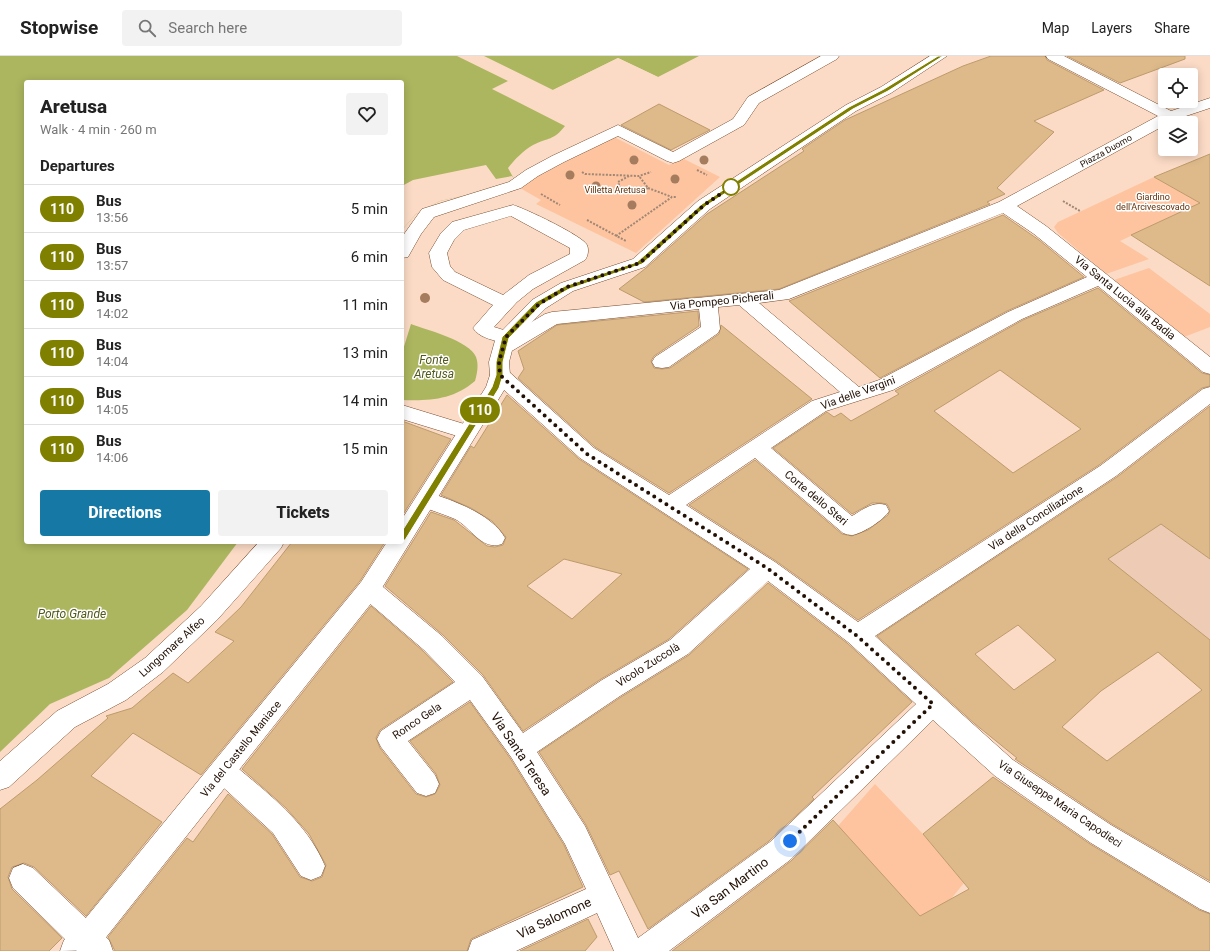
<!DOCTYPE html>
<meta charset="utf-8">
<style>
body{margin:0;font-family:Roboto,sans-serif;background:#f2f2f2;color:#222;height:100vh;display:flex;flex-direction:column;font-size:15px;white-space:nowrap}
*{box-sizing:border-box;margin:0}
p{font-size:13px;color:#767676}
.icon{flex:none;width:22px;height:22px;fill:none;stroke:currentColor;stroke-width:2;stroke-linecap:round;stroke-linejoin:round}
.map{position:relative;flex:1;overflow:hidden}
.drawer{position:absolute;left:24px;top:24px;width:380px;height:464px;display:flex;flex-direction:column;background:#fff;border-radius:4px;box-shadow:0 2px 10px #0003}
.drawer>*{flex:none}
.badge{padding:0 8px;border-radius:13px;font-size:14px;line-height:26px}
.controls{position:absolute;left:1158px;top:12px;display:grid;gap:8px}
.controls a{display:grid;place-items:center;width:40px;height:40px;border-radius:4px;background:#fff;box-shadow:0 2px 10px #0003;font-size:20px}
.you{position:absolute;width:20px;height:20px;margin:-10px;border:3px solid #fff;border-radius:50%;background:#1a73e8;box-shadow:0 0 0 6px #1a73e833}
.map>.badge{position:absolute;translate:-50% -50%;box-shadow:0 0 0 2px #fff}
h2{padding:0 16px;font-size:15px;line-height:36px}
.round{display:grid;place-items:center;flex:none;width:42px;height:42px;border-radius:4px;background:#f2f2f2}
.headline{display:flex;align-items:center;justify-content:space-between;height:68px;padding:0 16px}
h1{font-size:19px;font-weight:800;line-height:30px}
.primary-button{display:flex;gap:8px;margin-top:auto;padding:8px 16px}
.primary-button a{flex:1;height:46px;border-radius:4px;background:#1679a5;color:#fff;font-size:16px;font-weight:800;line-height:46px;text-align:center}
.primary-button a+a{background:#f2f2f2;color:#222}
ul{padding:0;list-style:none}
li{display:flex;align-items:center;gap:12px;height:48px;padding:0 16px;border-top:1px solid #e0e0e0}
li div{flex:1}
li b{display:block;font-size:15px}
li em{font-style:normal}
li .badge{min-width:44px;font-weight:700;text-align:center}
header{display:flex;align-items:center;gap:24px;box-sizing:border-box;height:56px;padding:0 20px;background:#fff;border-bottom:1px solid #e0e0e0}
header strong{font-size:19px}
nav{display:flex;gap:22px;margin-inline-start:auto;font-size:14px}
.search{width:280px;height:36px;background:#f2f2f2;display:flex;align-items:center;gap:10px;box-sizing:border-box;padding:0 14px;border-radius:4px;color:#767676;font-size:15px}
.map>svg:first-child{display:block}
.built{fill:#eecbb4}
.green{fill:#fdc49f}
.water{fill:#acb65f}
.pier{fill:#fbdbc6}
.building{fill:#deba8a;stroke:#be9b6c;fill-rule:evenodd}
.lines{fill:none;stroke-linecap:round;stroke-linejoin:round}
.street-casing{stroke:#794d2e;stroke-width:1}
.secondary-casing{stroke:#794d2e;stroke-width:1}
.path{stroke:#a08675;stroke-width:2;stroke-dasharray:2 1.5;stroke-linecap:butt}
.street{fill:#fff;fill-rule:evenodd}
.secondary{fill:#fff;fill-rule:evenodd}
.tree{fill:#a57c5d}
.line{fill:#808000;stroke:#fff}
.walk{stroke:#221004;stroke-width:4;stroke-dasharray:0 7.2}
.stop-dot{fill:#fff;stroke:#808000;stroke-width:2}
.labels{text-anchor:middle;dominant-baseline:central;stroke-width:3;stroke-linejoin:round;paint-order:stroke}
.far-street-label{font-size:9px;fill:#221004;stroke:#fff}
.far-park-label{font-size:9px;fill:#5f2f07;stroke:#fff}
.street-label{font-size:11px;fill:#221004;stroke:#fff}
.water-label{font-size:12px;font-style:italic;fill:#535919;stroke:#fff}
.near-street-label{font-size:13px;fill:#221004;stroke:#fff}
</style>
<header>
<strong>Stopwise</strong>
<div class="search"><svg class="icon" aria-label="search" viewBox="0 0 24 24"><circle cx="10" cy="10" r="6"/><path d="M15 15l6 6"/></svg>Search here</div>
<nav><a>Map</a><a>Layers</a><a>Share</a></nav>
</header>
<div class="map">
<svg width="1210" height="895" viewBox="0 0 1210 895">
<rect width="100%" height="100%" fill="#fbdbc6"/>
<path class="built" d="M1116,422l94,51v111l-74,-59 -35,23z"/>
<path class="green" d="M614,81l55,28 13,-7 38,19 -84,76 -100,-49 5,-4 -21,-12 20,-13z
M1154,121l56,31v50l-54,-34 -36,17 29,18 -43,15 -48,-41 -4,-6 4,-5z
M1149,212l61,46v13l-26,10 -70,-57z
M875,728l48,50 41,49 -14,17 -30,16 -82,-90z"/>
<path class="water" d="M0,0h457l51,25 -16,8 73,37c-12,15 -16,11 -32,19 -10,6 -18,14 -25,23l6,11 -5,2 3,4 -72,16 -24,13 -14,16v-148h-376v460h212l-51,68 -78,68 -59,26 -50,48z
M484,0h215l-41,21 -40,-19 -65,32z
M411,268c16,6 59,17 65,33 3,8 1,17 -1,24 -22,19 -46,20 -73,19v-47z"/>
<path class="pier" d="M618,2l42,20 -3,1 -39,-18 -62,30 -3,-1z
M486,109l10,14 16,-3 2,3 -5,2 3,4 -72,16 -24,13 -14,16v-44l11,-6z"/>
<path class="building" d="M991,0h54l2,4 57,30 -70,31 20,11 -57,56 8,6 -18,8 3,2 -211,85 -135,13 -25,-13 27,-21 61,-54 97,-63 -2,-2 43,-29 118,-54z
M1067,0h118v3l-65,24z
M659,48l51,26 -39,20 -50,-25z
M1210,98v132l-79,-51 69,-32 -46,-26z
M1003,159l36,25 45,37 -77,34 -127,67 -91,-77z
M1098,232l104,85 8,2v11l-8,2 -103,77 -241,155 -82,-59 -87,-56 66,-45 87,74 10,2 16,-6 20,-15 2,-5 -3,-6 -6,-1h-9l-20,11 -79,-66 54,-36 7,5 7,-4 10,8 48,-27 -4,-3 128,-71zM1000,314l81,59 -68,44 -79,-62z
M698,255l1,15 -45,30 -3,5 3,7 8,1 8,-1 49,-34 2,-9 91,74 -143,94 -74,-46 -77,-69 6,-9 -6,-18 39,-26z
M507,339l72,64 169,110 -79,70 -68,40 -78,52 -40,-56 -40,-40 -58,-49 46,-74 23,8 33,26 8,1 8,-2 3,-8 -14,-16 -21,-13 -30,-13 30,-49 3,2zM564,503l58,15 -50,45 -45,-33z
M1210,350v153l-49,-35 -53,35 102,81v241l-98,-57 -97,-65 2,-1 -42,-34 -98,-88 240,-159zM1018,569l38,35 -42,30 -39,-36zM1158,596l44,38 -95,71 -45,-34 39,-36z
M402,365l49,18 -49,77z
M292,486h93l-25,39 -159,194 -68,-42 -42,43 71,46 -76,94 -52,-49 -10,-4 -12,4 -4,10 4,12 50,49 -13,13h-49v-142l37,-29 71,-62 -2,-2 26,-8 41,-35 15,10 46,-42 -19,-9 26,-25z
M768,527l79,60 65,59 -100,95 2,2 -45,42 -121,88 -29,-58 -9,4 -24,-50 -47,-73 82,-55 68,-42z
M371,550l52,45 30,31 -73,48 -4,8 4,10 36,46 10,3 9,-3 5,-9 -4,-11 -26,-33 60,-39 40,56 54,87 19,42 -112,52 -4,12h-352l-7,-14 79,-99 6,4 35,-48 44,40 28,43 12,4 10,-4 4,-12 -17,-31 -23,-26 -44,-39z
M993,721l97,67 109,66 11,4v37h-538l119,-90 42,-41 87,96 49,-27 -46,-55z
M588,863l9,18 -12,14h-65z"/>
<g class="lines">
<defs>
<path id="street" d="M821,0h18l-2,3 -78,44 -15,22 -65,36 -6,2 -6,-2 -49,-25 -54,26 -26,14 -17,12 -87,29 -13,17 -13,23 -6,1v-21l20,-28 87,-27 17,-12 26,-14 66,-31 55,27 60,-33 15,-22z
M1046,0h18l107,55 39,-13v10l-45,15v2l-148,81 29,20 164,131v17l-7,-2 -105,-86 -76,33 -129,71 -67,21 -55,37 81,68c12,-7 21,-15 34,-11l3,6c-4,8 -27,23 -37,24 -3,0 -6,-1 -9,-2l-88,-75 -69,47 89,57 83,60 242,-156 103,-77 7,-2v17l-94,72 -241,160 138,124 98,65 99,58v30l-10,-4 -109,-66 -96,-67 -62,-56 -143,140 -121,91h-55l-17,-38 -81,38h-48l4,-11 114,-51 -21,-45 -54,-87 -41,-57 -62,41 27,34 4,9 -4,9 -9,3 -9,-3 -36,-46 -4,-8 4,-8 74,-49 -31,-32 -63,-54 -4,-7 4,-7 8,-2 8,2 65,54 40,40 41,57 79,-53 68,-40 80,-71 -170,-111 -87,-78 -3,-5 3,-5 7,-2 7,2 87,78 75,47 143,-94 28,-9 -101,-87 -21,2 2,22 -2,4 -49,34 -7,1 -7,-1 -3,-5 3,-5 46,-30 -2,-18 -142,15 -47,28 -7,2 -7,-2 -3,-4 7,-6c-11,-3 -21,-5 -27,-14l20,-23 -50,-25 -11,-13 -3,-14 12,-20 11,-11 61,-17c11,3 70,31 74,40 2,5 1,11 -2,15l-52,29 -16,13 -23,25 19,6 32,-19 7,-2 227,-22 220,-88 159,-86 -110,-57zM1003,157l31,21 53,43 -79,35 -129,68 -20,7 -100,-84 30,-4zM511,160l59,32v6l-41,21 -26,20 -48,-23 -5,-6 -3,-13 7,-13 10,-10zM768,525l80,61 68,62 -146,138 -132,96 -53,-112 -48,-74 83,-56 68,-42z
M402,349l72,22 3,5 -3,5 -7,2 -65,-20z
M427,436c25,8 65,22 78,46l-3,6c-21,7 -31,-17 -47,-25 -12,-5 -24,-9 -36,-13l-3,-6 3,-6z
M259,486h25l-3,6 -64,72 -54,52 -37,28 -51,27 -66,60 -9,3v-29l57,-50 51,-27 37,-26 56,-52z
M223,703l9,4c36,31 74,58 93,103l-4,10 -10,4 -10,-4 -28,-43 -59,-54 -4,-8 4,-8z
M23,808l10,4 76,72 4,11h-36l-64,-63 -4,-10 4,-10z"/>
<path id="secondary" d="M930,0h17l-56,37 -35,18 -146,98 -65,58 -72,24 -27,17 -31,31 -6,23 1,13 -4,12 -129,209 -281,354 -36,1 4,-11 12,-10 285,-348 26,-40h15v-23l84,-132 4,-12 -1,-13 7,-25 36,-37 29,-17 72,-24 65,-58 148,-96 35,-18z"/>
</defs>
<use href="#street" class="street-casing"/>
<use href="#secondary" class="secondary-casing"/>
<path class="path" d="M697,114l10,5
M582,116l3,2 54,2 12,-4
M629,120l-11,6 2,6 22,3 6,-3 -9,-12
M648,132l24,9
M541,138l19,11
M1063,145l17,10
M587,164l39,21
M616,180l56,-39h4"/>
<use href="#street" class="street"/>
<use href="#secondary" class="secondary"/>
</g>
<g class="tree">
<circle cx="634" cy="104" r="4.5"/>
<circle cx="704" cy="104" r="4.5"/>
<circle cx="570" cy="119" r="4.5"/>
<circle cx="675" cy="123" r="4.5"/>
<circle cx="596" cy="130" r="4.5"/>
<circle cx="632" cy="149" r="4.5"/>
<circle cx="425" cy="242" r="5"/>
</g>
<path class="line" d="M938,0h5l-55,35 -35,18 -147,97 -64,58 -73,25 -28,16 -32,33 -6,24v13l-4,13 -94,152h-6v-4l93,-149 4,-12v-13l6,-25 34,-35 29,-16 72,-24 65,-58 147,-97 35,-18z"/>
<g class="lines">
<path class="walk" d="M731,131l-27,18 -64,58 -73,24 -28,17 -33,33 -7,25 1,13 87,79 180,114 90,68 76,68 -143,137"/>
</g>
<circle class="stop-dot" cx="731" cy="131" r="8"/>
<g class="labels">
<g class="far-street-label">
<text transform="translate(1106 95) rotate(-29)">Piazza Duomo</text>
</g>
<g class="far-park-label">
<text x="615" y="134">Villetta Aretusa</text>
<text x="1153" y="141">Giardino<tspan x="1153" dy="10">dell'Arcivescovado</tspan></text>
</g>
<g class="street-label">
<text transform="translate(1125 242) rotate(39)">Via Santa Lucia alla Badia</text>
<text transform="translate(722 245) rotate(-6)">Via Pompeo Picherali</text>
<text transform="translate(858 337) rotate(-20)">Via delle Vergini</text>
<text transform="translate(816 442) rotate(40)">Corte dello Steri</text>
<text transform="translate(1036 462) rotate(-33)">Via della Conciliazione</text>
<text transform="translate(172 591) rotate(-42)">Lungomare Alfeo</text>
<text transform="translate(648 609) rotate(-32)">Vicolo Zuccolà</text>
<text transform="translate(417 665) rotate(-34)">Ronco Gela</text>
<text transform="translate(241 693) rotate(-51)">Via del Castello Maniace</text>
<text transform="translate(1060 748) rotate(34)">Via Giuseppe Maria Capodieci</text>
</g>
<g class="water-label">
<text x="434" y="304">Fonte<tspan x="434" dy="14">Aretusa</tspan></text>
<text x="72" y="558">Porto Grande</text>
</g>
<g class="near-street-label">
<text transform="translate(521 698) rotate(56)">Via Santa Teresa</text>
<text transform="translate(730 832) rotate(-37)">Via San Martino</text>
<text transform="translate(554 862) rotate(-25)">Via Salomone</text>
</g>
</g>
</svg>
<div class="controls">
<a><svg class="icon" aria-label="locate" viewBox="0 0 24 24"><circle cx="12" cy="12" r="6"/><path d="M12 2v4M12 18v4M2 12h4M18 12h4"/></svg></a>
<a><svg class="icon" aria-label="layers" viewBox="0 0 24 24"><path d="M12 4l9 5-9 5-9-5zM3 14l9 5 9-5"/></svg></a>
</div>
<div class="you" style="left:790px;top:785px"></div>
<b class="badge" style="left:480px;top:354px;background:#808000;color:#fff">110</b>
<section class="drawer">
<div class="headline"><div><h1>Aretusa</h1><p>Walk · 4 min · 260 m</p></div><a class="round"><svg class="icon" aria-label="heart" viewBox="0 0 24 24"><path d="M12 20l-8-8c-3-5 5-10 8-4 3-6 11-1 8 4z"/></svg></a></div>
<h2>Departures</h2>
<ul>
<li><span class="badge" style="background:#808000;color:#fff">110</span><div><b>Bus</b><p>13:56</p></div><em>5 min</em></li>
<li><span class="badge" style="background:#808000;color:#fff">110</span><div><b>Bus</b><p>13:57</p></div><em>6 min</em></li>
<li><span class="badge" style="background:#808000;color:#fff">110</span><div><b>Bus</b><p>14:02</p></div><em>11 min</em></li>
<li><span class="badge" style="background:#808000;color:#fff">110</span><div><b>Bus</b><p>14:04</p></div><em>13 min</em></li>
<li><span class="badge" style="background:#808000;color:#fff">110</span><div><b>Bus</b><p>14:05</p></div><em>14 min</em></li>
<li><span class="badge" style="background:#808000;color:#fff">110</span><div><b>Bus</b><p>14:06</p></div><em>15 min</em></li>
</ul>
<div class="primary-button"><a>Directions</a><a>Tickets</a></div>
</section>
</div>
